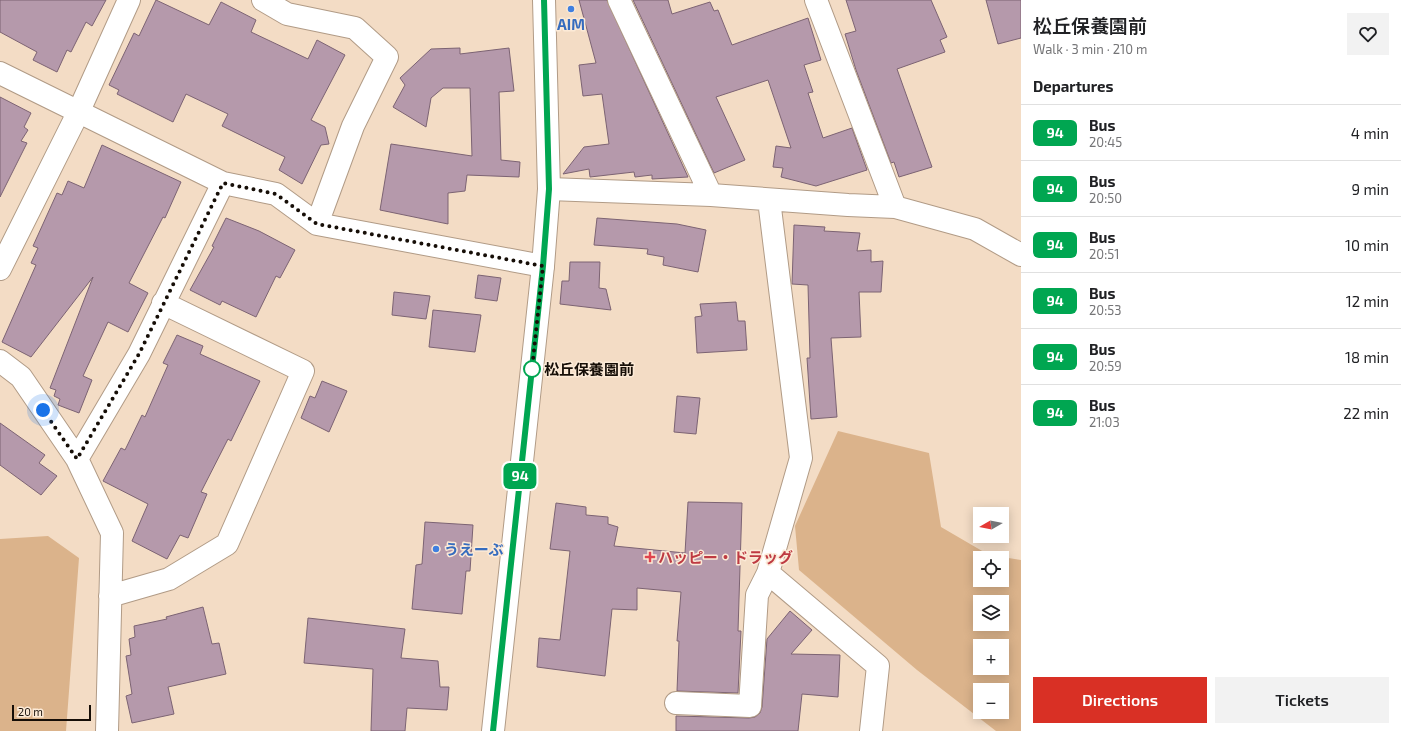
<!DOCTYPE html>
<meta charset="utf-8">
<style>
body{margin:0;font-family:"Exo 2","Noto Sans JP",sans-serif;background:#f2f2f2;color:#202124;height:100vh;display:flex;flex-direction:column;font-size:15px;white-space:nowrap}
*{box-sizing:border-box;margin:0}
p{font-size:13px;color:#757577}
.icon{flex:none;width:22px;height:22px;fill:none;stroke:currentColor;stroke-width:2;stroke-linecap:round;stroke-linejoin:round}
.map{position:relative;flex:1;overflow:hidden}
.panel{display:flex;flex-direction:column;background:#fff;width:380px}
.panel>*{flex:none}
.badge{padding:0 8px;border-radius:6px;font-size:14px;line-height:26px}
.needle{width:26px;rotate:261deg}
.controls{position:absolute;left:973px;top:507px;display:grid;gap:8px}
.controls a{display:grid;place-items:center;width:36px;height:36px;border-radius:0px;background:#fff;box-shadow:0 2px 10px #0003;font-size:20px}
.scale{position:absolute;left:12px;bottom:10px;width:79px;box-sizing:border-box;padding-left:4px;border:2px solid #160e07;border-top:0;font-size:11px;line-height:14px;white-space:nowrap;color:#160e07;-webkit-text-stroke:3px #fcead7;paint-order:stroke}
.you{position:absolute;width:20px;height:20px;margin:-10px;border:3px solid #fff;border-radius:50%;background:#1a73e8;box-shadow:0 0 0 6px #1a73e833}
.map>.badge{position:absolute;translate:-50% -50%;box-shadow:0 0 0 2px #fff}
h2{padding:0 12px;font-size:15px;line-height:36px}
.round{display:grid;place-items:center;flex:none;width:42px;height:42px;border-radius:0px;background:#f2f2f2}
.overview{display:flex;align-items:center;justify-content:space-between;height:68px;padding:0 12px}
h1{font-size:19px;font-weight:600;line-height:30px}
.primary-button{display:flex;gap:8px;margin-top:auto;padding:8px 12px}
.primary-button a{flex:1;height:46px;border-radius:0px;background:#d93025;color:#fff;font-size:16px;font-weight:600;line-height:46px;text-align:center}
.primary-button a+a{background:#f2f2f2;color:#202124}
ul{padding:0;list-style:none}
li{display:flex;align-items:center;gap:12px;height:56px;padding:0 12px;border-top:1px solid #e0e0e0}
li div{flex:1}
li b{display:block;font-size:15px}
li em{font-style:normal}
li .badge{min-width:44px;font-weight:700;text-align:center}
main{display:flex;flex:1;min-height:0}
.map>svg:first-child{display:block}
.green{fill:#dbb38b;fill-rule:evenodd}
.building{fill:#b599ab;stroke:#7c6373}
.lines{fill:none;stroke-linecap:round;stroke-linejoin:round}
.minor-casing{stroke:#b19b86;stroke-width:24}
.secondary-casing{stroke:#b19b86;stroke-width:24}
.minor{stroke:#fff;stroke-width:22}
.secondary{stroke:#fff;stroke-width:22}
.line-casing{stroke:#fff;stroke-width:9}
.line{stroke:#00a651;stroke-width:6}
.walk{stroke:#160e07;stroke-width:4;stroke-dasharray:0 7.2}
.shop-dot{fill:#3f7fe0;stroke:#fcead7;stroke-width:1.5}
.stop-dot{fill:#fff;stroke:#00a651;stroke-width:2}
.health-dot{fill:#e0444e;stroke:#fcead7;stroke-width:1.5}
.labels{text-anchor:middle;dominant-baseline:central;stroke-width:3;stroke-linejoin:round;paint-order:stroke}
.shop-label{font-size:15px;font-weight:bold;fill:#366cbe;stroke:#fcead7}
.stop-label{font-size:15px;font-weight:bold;fill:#160e07;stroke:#fcead7;text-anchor:start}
.health-label{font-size:15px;font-weight:bold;fill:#be3a42;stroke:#fcead7;text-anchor:start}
</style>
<main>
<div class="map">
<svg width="1021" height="731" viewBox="0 0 1021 731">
<rect width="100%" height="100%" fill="#f3dcc5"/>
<path class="green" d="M838,431l91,22 12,74 48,28 32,5v171h-25l-79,-61 -118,-100 -4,-44zM980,558h22v22h-22zM980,602h22v22h-22zM980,646h22v22h-22zM980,690h22v22h-22z
M48,536l31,22 -13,173h-66v-192z"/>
<path class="building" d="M0,0h106l-14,26 -6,-4 -15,30 -4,-2 -10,22 -24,-12 4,-8 -37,-20z
M156,0l53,25 12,-23 35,18 -5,12 57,27 9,-19 28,15 -34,65 14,7 4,17 -8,1 -19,39 -23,-14 6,-13 -63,-31 6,-12 -42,-20 -13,28 -56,-28 2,-4 -10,-5 25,-52 5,3z
M579,0h28l81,177 -36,2v-4l-17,2 -1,-5 -44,5 -1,-8 -26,5 21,-27 25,-3 -7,-50 -19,2 -4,-31 17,-2z
M633,0h35l4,14 38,-12 4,9 4,-1 14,35 76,-27 13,42 -17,5 9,27 -5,1 15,45 29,-10 15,42 -51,16 -35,-9 2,-9 -10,-1 3,-21 15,2 -23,-68 -52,17 29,63 -31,13z
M846,0h85l16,37 -7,3 5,12 -48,17 35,98 -33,10 -5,-15 -3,1 -35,-93 -11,-36 11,-3z
M986,0h35v38l-23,6z
M460,48v6l49,-6 5,43 -15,1 2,68 19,2 -1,15 -52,-2 -2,16 -17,2v31l-68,-14 11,-66 81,12 -2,-68h-27l-12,10 -5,29 -33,-20 12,-22 -5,-7 31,-29z
M0,97l31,16 -7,14 4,3 -7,11 6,2 -27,54z
M102,145l79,37 -16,36 -2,-1 -34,66 19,10 -20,39 -20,-10 -25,54 9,4 -13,33 -21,-8 2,-6 -6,-3 2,-6 -6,-2 43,-111 -62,80 -29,-15 34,-77 -5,-2 7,-15 -5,-2 24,-53 5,2 6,-14 16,7z
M226,218l33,13 36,19 -15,28 -4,-2 -20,41 -34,-16 -2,4 -30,-15 24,-43 -2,-1z
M597,218l80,6 29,6 -8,42 -35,-7 1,-8 -17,-3 1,-5 -54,-4z
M794,225l31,2 -1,4 36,2 -3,18 14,-1v12l12,-1 -2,31h-22l2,45 -30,1 6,79 -26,2 -4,-61h3l-2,-73 -16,-1z
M570,262h30l-1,26 7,1 5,21 -51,-6 2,-23h7z
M478,275l23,3 -4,23 -22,-3z
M394,292l36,4 -4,23 -34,-4z
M736,302l2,19h7l2,29 -50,3 -2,-36 7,-1 -2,-12z
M433,310l48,5 -6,37 -46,-5z
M177,335l26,11 -3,8 60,27 -29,60 -3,-2 -27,53 6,2 -19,44 -8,-3 -13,24 -35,-18 16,-37 -45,-23 18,-33 4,2 17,-35 3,2 23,-52 -5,-2z
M322,381l25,10 -18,41 -28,-14 9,-22 5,2z
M677,396l23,2 -4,36 -22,-2z
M0,423l45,32 -6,8 18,13 -16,19 -41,-30z
M688,502l54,1 -4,128h3l-3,62 -61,-2 2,-50h-2l4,-49 -44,-4v22l-25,-1 -7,67 -68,-9 2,-29 21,2 10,-89 -20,-2 6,-46 30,4v8l22,2v7l10,3 -4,19 71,7z
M425,522l48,3 -3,46h-4l-4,43 -50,-5 4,-44 6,-1z
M203,607l9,37 7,-1 7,31 -58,13 6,27 -42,9 -6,-27 6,-2 -6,-38 5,-1 -2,-16 6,-2 -1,-11 33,-7 -1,-2z
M790,611l22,19 -21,24 49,1 -2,42 -36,-3 -4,37h-122v-15l73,2 6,-1 5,-4 2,-6 5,-68z
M308,618l97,11 -4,29 37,3 2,26h9l-2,23 -40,-2 -2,23h-34l2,-62 -69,-6z"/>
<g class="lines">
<defs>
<path id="minor" d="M263,0l24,14 68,14 32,29 -34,69 -36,98
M619,0l92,195
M816,0l79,207
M0,73l223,110 53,11 41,30 226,42
M549,189l162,6 137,10 47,2 80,22 46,26
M0,269l78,-156 51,-113
M0,361l21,16 56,82 35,74 -5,198
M77,459l62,-105 84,-171
M768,573l110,93 -7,65
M110,596l59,-17 58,-35 76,-173 -140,-68
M676,703l74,3 7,-111 11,-22 33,-115 -32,-258"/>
<path id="secondary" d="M493,731l50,-465 6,-77 -5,-189"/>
</defs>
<use href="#minor" class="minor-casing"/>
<use href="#secondary" class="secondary-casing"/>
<use href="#minor" class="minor"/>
<use href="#secondary" class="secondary"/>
</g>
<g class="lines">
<defs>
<path id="line" d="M493,731l50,-465 6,-77 -5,-189"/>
</defs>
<use href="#line" class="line-casing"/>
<use href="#line" class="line"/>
<path class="walk" d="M43,410l34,49 62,-105 84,-171 53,11 41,30 226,42 -11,103"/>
</g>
<g class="shop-dot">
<circle cx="571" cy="9" r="4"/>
<circle cx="436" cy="549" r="4"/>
</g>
<circle class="stop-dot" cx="532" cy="369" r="8"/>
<path class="health-dot" d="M648 551h4v4h4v4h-4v4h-4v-4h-4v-4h4z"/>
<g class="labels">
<g class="shop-label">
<text x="571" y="24">AIM</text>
<text x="444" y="549" text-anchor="start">うえーぶ</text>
</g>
<g class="stop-label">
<text x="544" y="369">松丘保養園前</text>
</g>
<g class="health-label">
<text x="658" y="557">ハッピー・ドラッグ</text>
</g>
</g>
</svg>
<div class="controls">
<a><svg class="needle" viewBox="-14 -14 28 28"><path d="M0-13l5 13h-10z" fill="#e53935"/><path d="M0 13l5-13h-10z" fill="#757577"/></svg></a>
<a><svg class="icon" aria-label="locate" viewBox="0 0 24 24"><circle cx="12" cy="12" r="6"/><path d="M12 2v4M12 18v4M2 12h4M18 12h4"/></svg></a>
<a><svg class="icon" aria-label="layers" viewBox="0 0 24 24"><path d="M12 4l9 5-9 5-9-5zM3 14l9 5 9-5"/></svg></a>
<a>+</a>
<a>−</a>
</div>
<div class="scale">20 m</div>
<div class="you" style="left:43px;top:410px"></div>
<b class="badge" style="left:520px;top:476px;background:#00a651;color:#fff">94</b>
</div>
<section class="panel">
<div class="overview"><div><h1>松丘保養園前</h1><p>Walk · 3 min · 210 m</p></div><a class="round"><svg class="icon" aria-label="heart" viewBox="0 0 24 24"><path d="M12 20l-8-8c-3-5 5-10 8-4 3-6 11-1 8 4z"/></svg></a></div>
<h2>Departures</h2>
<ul>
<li><span class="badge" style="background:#00a651;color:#fff">94</span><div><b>Bus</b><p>20:45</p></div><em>4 min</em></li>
<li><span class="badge" style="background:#00a651;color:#fff">94</span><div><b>Bus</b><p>20:50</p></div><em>9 min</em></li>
<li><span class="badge" style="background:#00a651;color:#fff">94</span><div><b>Bus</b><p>20:51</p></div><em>10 min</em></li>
<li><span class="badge" style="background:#00a651;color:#fff">94</span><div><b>Bus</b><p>20:53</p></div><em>12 min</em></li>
<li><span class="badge" style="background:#00a651;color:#fff">94</span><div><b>Bus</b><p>20:59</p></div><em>18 min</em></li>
<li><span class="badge" style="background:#00a651;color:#fff">94</span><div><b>Bus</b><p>21:03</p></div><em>22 min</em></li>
</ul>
<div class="primary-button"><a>Directions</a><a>Tickets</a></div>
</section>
</main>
